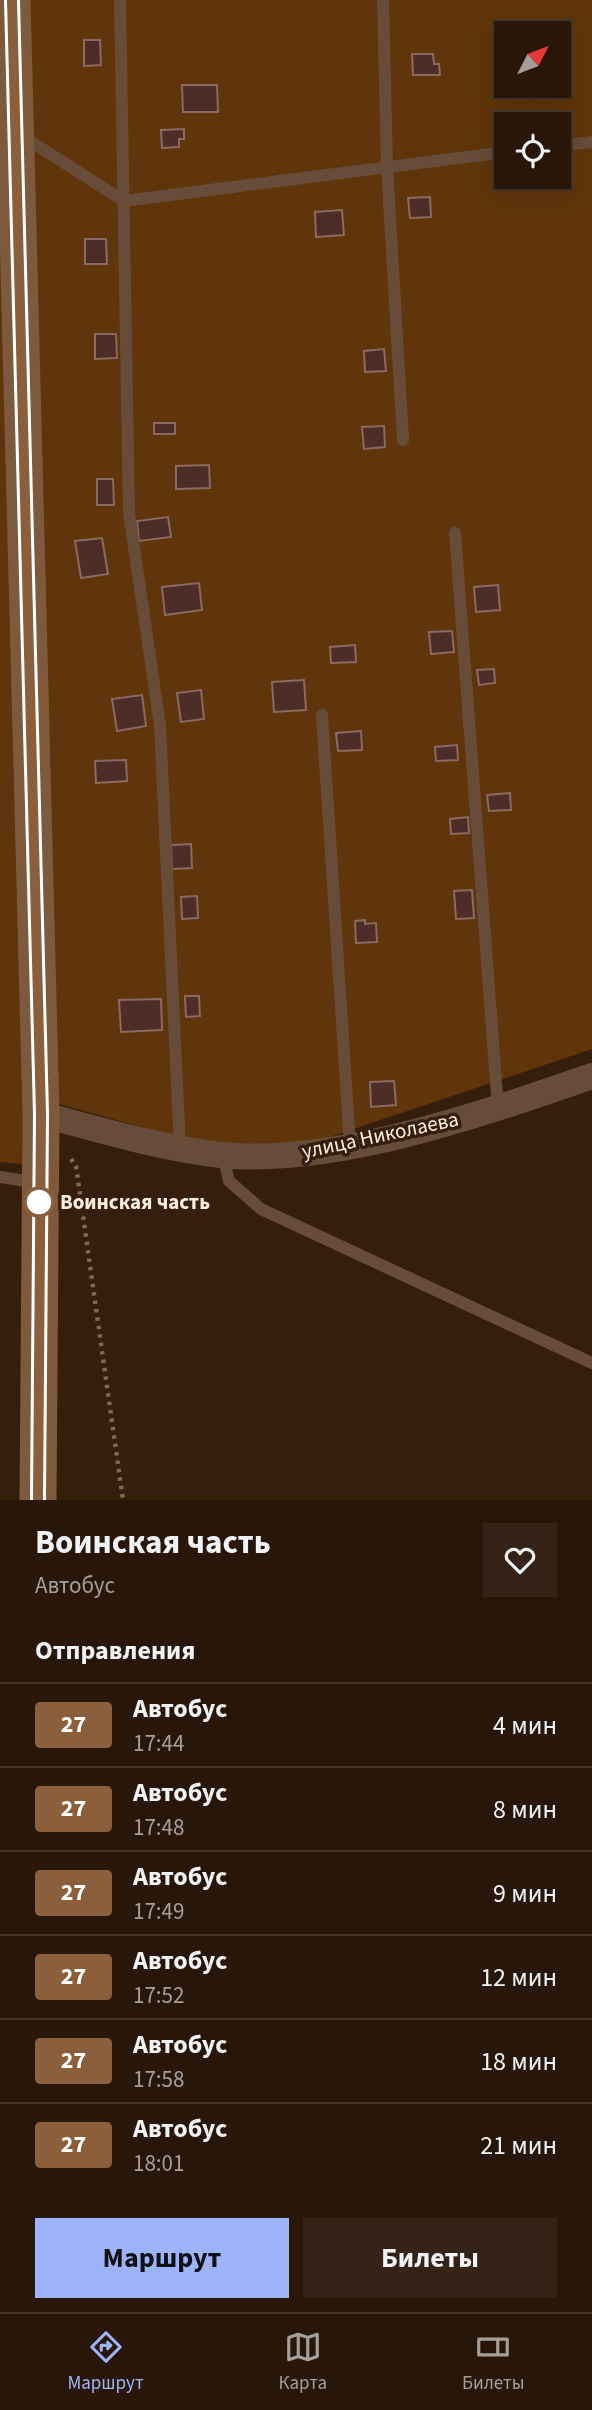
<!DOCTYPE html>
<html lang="ru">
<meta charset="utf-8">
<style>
body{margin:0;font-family:"Source Sans 3",sans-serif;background:#342316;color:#f1f3f6;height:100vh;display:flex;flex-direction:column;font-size:26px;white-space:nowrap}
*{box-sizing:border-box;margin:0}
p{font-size:23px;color:#a59f9c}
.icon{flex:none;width:38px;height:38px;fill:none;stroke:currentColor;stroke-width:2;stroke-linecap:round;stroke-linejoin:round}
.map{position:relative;height:1500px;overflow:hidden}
.panel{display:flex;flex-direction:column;background:#281608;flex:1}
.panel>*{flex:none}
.badge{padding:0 14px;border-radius:5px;font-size:24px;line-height:46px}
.needle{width:46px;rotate:48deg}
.buttons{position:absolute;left:494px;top:21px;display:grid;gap:14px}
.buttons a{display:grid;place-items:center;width:77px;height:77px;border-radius:0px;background:#281608;box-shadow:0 7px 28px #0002,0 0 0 2px #443529;font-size:35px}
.map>.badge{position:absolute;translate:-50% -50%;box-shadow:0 0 0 4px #fff}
h2{padding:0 35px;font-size:26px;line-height:63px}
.round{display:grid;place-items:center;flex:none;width:74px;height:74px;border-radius:0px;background:#342316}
.head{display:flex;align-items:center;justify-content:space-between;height:119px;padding:0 35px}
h1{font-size:33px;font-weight:700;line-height:52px}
.primary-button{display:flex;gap:14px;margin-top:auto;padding:14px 35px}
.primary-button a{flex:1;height:80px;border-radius:0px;background:#9db4fd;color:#111;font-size:28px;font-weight:700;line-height:80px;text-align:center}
.primary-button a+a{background:#342316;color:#f1f3f6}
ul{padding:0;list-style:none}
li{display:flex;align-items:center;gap:21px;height:84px;padding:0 35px;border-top:2px solid #443529}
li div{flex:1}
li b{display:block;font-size:26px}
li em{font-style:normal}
li .badge{min-width:77px;font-weight:700;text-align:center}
.tabs{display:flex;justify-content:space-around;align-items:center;height:98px;border-top:2px solid #443529;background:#281608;font-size:19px;color:#a59f9c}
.tabs a{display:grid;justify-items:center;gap:4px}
.tabs .selected{color:#9db4fd}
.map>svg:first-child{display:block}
.green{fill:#60350b;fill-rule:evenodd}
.building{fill:#4c2d27;stroke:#8c6961;stroke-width:2}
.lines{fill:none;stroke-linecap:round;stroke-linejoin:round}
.path{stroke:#7d6957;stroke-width:4.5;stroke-dasharray:3.5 5;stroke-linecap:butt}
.service{stroke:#674d39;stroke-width:12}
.minor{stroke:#674d39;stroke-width:26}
.secondary{stroke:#7d5a3e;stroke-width:37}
.line-casing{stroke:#fff;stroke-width:16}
.line{stroke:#8b5e3c;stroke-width:10}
.stop-dot{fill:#fff;stroke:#8b5e3c;stroke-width:3.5}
.labels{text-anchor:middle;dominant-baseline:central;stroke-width:7;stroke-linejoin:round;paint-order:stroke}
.street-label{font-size:21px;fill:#feeee2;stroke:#351e0a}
.stop-label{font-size:21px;font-weight:bold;fill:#feeee2;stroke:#351e0a;text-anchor:start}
</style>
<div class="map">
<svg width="592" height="1500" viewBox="0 0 592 1500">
<rect width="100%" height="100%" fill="#351e0a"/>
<path class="green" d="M0,0h592v1049l-280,94 -89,7 -200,-56 -1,70 -22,-2zM506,33h52v53h-52zM506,124h52v53h-52z"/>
<path class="building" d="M84,40h16l1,25 -17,1z
M412,54h21l1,10h5l1,11h-27z
M182,85h35l1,27h-35z
M184,129v10h-5v8l-17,1 -1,-18z
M430,197l1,20 -21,1 -2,-20z
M342,210l2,25 -28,2 -1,-25z
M85,239h21l1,25h-22z
M95,334h21l1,24 -22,1z
M384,349l2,22 -21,1 -1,-21z
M154,423h21v11h-21z
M384,426l1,21 -21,2 -2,-22z
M209,465l1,23 -34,1v-23z
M97,479h16l1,26h-17z
M168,517l3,20 -32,4 -2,-20z
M102,538l6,36 -27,4 -6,-37z
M199,583l3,27 -37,5 -3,-28z
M498,585l2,25 -24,2 -2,-25z
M452,631l2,21 -23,2 -2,-22z
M355,645l1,17 -25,1 -1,-16z
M494,669l1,14 -16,2 -2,-15z
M304,680l2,30 -32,2 -2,-30z
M201,690l3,29 -23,3 -4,-29z
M142,695l4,31 -29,5 -5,-32z
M361,731l1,19 -24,1 -2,-18z
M457,745l1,15 -22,1 -1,-14z
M126,760l1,21 -31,2 -1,-22z
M510,793l1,17 -22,1 -2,-16z
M468,817l1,16 -18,1 -1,-15z
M191,844l1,24 -20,1 -1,-24z
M472,890l2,28 -18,1 -2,-28z
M197,896l1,22 -16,1 -1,-22z
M365,920v4l11,-1 1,19 -21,1 -1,-22z
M185,996h14l1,20 -14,1z
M161,999l1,31 -41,2 -2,-32z
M394,1081l2,24 -25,2 -1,-25z"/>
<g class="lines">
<path class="path" d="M71,1159l5,7 47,334"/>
<path class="service" d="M120,0l9,513 31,212 20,423
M383,0l4,166 16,274
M22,136l102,65 382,-49
M558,146l34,-4
M455,533l43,576
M322,715l28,431
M223,1155l6,26 32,28 331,154
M0,1177l39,6"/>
<path class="minor" d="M41,1114c59,16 119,34 180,41 114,11 264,-42 371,-79"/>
<path class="secondary" d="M12,0l29,1114 -3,386"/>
</g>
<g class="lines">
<defs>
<path id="line" d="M12,0l29,1114 -3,386"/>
</defs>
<use href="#line" class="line-casing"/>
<use href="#line" class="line"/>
</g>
<circle class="stop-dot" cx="39" cy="1202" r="14"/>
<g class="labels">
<g class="street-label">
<text transform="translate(380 1135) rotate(-12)">улица Николаева</text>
</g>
<g class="stop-label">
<text x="60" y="1202">Воинская часть</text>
</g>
</g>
</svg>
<div class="buttons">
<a><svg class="needle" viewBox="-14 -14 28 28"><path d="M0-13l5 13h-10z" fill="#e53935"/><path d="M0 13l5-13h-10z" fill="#a59f9c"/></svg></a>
<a><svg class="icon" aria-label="locate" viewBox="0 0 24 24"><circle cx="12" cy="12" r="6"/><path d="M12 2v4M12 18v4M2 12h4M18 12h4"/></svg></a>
</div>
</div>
<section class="panel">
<div class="head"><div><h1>Воинская часть</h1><p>Автобус</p></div><a class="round"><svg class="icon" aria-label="heart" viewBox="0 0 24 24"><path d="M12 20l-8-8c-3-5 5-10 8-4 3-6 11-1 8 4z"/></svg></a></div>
<h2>Отправления</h2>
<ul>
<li><span class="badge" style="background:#8b5e3c;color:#fff">27</span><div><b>Автобус</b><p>17:44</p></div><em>4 мин</em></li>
<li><span class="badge" style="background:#8b5e3c;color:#fff">27</span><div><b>Автобус</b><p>17:48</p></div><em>8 мин</em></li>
<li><span class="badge" style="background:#8b5e3c;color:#fff">27</span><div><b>Автобус</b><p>17:49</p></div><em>9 мин</em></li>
<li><span class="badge" style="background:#8b5e3c;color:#fff">27</span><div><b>Автобус</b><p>17:52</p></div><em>12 мин</em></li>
<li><span class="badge" style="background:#8b5e3c;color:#fff">27</span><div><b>Автобус</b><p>17:58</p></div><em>18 мин</em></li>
<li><span class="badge" style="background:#8b5e3c;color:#fff">27</span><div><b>Автобус</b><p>18:01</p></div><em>21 мин</em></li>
</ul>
<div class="primary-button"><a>Маршрут</a><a>Билеты</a></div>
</section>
<nav class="tabs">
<a class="selected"><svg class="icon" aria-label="directions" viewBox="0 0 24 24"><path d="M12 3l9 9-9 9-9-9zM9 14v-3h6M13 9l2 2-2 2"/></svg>Маршрут</a>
<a><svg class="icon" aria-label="map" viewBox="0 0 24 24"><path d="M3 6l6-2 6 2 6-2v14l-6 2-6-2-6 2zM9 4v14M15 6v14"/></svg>Карта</a>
<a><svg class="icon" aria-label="tickets" viewBox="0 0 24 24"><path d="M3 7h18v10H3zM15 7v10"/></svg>Билеты</a>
</nav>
